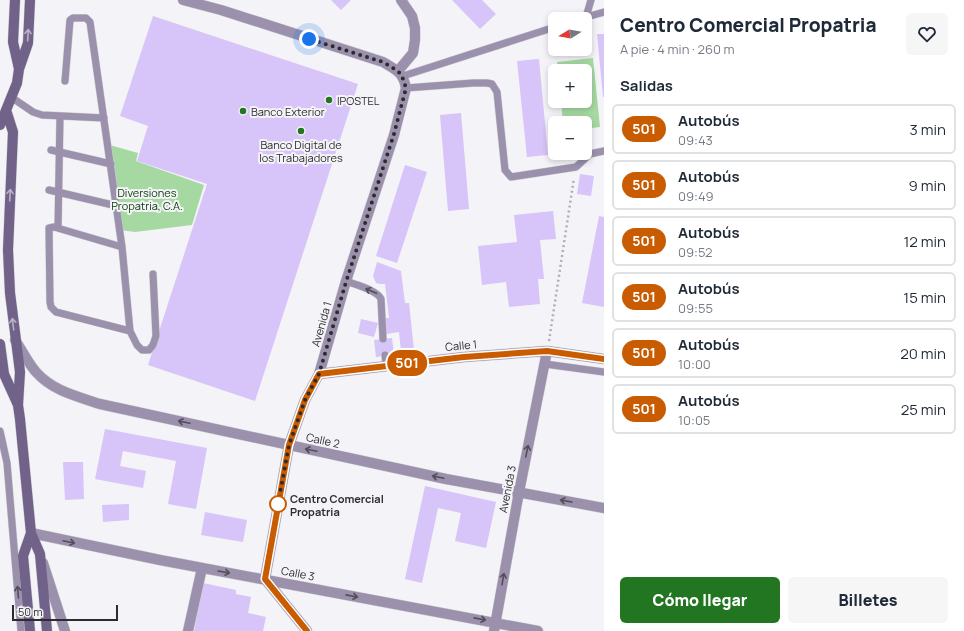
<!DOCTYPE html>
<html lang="es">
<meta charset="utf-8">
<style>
body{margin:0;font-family:Manrope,sans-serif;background:#f6f6f7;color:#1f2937;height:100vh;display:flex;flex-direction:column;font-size:15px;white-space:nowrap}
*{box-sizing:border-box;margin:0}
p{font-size:13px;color:#747a83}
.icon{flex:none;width:22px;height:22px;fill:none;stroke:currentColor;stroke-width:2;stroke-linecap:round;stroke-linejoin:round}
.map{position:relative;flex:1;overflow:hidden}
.details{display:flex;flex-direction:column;background:#fff;width:360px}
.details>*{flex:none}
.badge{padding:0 8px;border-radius:13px;font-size:14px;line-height:26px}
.needle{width:26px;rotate:259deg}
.controls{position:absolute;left:548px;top:12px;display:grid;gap:8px}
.controls a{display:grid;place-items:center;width:44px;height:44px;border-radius:6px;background:#fff;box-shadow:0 2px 6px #0003;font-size:20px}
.scale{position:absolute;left:12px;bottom:10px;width:106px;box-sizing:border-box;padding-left:4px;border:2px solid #2c2c2e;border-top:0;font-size:11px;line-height:14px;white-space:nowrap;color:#2c2c2e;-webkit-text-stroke:3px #f4f3f8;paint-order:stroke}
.you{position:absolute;width:20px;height:20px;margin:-10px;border:3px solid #fff;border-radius:50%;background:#1a73e8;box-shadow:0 0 0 6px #1a73e833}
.map>.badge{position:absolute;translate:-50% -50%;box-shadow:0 0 0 2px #fff}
h2{padding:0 16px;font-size:15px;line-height:36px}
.round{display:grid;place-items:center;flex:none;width:42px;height:42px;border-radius:6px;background:#f6f6f7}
.summary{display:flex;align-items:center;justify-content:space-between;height:68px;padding:0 16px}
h1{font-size:19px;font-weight:800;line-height:30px}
.cta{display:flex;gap:8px;margin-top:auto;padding:8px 16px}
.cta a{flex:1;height:46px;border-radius:6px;background:#237621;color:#fff;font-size:16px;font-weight:800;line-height:46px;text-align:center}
.cta a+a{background:#f6f6f7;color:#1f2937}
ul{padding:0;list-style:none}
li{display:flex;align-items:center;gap:12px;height:50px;margin:0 8px 6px;padding:0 8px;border:2px solid #e0e1e3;border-radius:6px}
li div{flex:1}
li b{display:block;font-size:15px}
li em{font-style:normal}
li .badge{min-width:44px;font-weight:700;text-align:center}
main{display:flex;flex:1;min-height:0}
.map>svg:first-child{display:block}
.green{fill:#a6d9a2}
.building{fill:#d7c4f8}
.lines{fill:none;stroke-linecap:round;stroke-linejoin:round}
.lane-casing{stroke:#d0cfd4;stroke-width:8}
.street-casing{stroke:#d0cfd4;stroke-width:11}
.secondary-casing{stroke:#d0cfd4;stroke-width:11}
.path{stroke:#b0afb3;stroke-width:2.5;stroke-dasharray:2 3;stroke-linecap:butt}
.lane{stroke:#9b91ad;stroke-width:7}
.street{stroke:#9b91ad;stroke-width:10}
.secondary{stroke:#71628a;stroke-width:10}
.oneway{stroke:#b9b2c6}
.oneway2{stroke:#534f5a}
.line-casing{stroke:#fff;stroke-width:9}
.line{stroke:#c95b00;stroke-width:6}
.walk{stroke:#2c2c2e;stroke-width:4;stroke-dasharray:0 7.2}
.poi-dot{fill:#237621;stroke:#f4f3f8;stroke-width:1.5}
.stop-dot{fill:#fff;stroke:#c95b00;stroke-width:2}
.labels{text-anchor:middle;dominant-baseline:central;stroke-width:4;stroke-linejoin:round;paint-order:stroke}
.poi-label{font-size:11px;fill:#2c2c2e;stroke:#f4f3f8;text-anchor:start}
.park-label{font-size:11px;fill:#043a04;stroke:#f4f3f8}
.street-label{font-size:11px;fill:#2c2c2e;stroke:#f4f3f8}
.stop-label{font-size:11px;font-weight:bold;fill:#2c2c2e;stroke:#f4f3f8;text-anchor:start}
</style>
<main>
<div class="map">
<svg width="604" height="631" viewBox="0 0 604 631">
<rect width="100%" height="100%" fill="#f4f3f8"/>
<path class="green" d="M593,58l7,69 -15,2v-6h-22l-2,-22h24v-30h-27l-1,-9z
M106,144l32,9 -2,8 68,24 -12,40 -57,7 -15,-2z"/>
<path class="building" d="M331,0h20l-10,10z
M452,0h30l14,14 -16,15z
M153,16l205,68 -103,317 -107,-36 59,-181 -70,-23 11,-35 -28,-10z
M597,34h7v63h-1z
M539,59l9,96 -21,2 -10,-96z
M461,113l8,96 -21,2 -8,-96z
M405,165l22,7 -30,91 -21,-7z
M580,174l14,2 -3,20 -14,-2z
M553,211l3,28 -16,1 4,39h-6l2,25 -31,3 -3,-25 -24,3 -4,-39 39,-4 -3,-27z
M599,216l5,1v90l-22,-4z
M377,262l24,9 4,32h4l5,47 -13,1 -2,-19 -13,2 -2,-16h5l-4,-34h-5l-4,-1 -3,-7z
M361,319l17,4 -4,14 -16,-4z
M392,338l2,16 -18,3 -2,-17z
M105,429l102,19 -11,61 -28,-5 8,-43 -53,-10 -3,15 26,5 -3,17 -48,-9z
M63,462h20l1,37 -19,1z
M425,486l71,16 -10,46 -31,-7 6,-28 -23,-5 -16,75 -17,-4z
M129,504v16l-26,2 -1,-17z
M205,512l42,8 -4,22 -42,-7z
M203,583l33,7v4l15,3 -3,16 18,4 -3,14h-69z"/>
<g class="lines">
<defs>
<path id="lane" d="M586,17l5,-17
M579,19l25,-7
M403,76l152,-49
M65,81l5,-61 3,-2h13l4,4 32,225 8,84 7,14 5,5h7l4,-5 3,-9 -3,-62
M406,88l67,-5h14l5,1 5,8 8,78 6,7 65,-10 14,-13 14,-3
M11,97l22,15 9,3 62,3
M51,150l60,14
M49,190l68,16
M58,228l2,-112
M122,247l-68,-20 -5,1 1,74 1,5 5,5 74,19
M346,281c10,4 31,9 35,18l2,40
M385,355l1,10
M545,364l59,8
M0,431l7,32 14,168"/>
<path id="street" d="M183,0l38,10 162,52c13,8 20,10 23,26l-12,47 -48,146 -27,93 -14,26 -16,45 -24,134 42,52
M398,71l15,-18 2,-13v-12l-3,-12 -11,-16
M15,340c7,10 13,23 21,32 17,19 40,24 64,32l346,75 158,29
M319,374l145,-17 83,-6 57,8
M31,533l129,27 378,71
M43,563l22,68
M188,631l14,-63
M494,631l25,-139 28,-141"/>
<path id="secondary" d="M15,0l-2,42 6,27
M6,110l7,22 -5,118 2,43 10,79 -2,33
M0,125l17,-42 2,-14 9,-26 2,-43
M0,344l4,30 14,31 2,14 11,114 9,21 7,77
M30,631l-7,-75 8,-23"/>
</defs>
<use href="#lane" class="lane-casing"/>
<use href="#street" class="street-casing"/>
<use href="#secondary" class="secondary-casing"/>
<path class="path" d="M549,341l25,-163"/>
<use href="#lane" class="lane"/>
<use href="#street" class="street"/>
<use href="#secondary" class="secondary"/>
</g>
<defs><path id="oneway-shaft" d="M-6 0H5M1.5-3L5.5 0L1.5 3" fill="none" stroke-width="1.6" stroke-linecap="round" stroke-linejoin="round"/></defs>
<g class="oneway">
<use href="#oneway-shaft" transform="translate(28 35) rotate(-87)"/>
<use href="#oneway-shaft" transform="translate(10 195) rotate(-87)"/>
<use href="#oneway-shaft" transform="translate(13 324) rotate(-97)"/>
</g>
<g class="oneway2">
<use href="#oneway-shaft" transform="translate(371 291) rotate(-157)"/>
<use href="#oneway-shaft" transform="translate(184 422) rotate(-168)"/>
<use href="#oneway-shaft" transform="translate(311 450) rotate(-168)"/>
<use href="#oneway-shaft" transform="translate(527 451) rotate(-78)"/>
<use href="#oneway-shaft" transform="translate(438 477) rotate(-168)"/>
<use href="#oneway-shaft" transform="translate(566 501) rotate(-170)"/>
<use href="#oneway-shaft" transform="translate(69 542) rotate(12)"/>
<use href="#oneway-shaft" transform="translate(224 572) rotate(10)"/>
<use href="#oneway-shaft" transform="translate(503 579) rotate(-80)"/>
<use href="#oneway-shaft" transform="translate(18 592) rotate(-95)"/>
<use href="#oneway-shaft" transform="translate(352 596) rotate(11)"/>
<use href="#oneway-shaft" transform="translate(480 619) rotate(11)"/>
</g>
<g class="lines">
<defs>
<path id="line" d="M307,631l-42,-52 24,-134 16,-45 14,-26 145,-17 83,-6 57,8"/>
</defs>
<use href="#line" class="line-casing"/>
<use href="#line" class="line"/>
<path class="walk" d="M278,504l11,-59 16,-45 14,-26 27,-92 48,-148 12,-46 -4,-12 -4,-5 -15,-9 -74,-23"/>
</g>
<g class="poi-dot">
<circle cx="329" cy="100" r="4"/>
<circle cx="243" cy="111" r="4"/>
<circle cx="301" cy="131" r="4"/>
</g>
<circle class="stop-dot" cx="278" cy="504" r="8"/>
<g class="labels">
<g class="poi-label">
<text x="337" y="100">IPOSTEL</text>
<text x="251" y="111">Banco Exterior</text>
<text x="301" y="144" text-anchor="middle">Banco Digital de<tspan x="301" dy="13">los Trabajadores</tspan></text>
</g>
<g class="park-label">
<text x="147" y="192">Diversiones<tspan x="147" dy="13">Propatria, C.A.</tspan></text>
</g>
<g class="street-label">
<text transform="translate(321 324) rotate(-74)">Avenida 1</text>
<text transform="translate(461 345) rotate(-5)">Calle 1</text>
<text transform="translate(323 440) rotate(12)">Calle 2</text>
<text transform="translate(507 489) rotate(-79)">Avenida 3</text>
<text transform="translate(298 573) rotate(11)">Calle 3</text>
</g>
<g class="stop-label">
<text x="290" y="498">Centro Comercial<tspan x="290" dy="13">Propatria</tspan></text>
</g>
</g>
</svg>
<div class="controls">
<a><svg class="needle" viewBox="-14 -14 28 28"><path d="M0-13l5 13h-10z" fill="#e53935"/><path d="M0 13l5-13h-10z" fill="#747a83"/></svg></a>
<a>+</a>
<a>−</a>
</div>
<div class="scale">50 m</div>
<div class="you" style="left:309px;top:39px"></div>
<b class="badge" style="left:407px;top:363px;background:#c95b00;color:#fff">501</b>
</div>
<section class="details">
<div class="summary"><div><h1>Centro Comercial Propatria</h1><p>A pie · 4 min · 260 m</p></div><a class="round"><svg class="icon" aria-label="heart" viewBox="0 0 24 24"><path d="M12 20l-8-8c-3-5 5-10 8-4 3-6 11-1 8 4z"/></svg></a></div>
<h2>Salidas</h2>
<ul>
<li><span class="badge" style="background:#c95b00;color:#fff">501</span><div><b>Autobús</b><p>09:43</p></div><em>3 min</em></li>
<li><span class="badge" style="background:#c95b00;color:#fff">501</span><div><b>Autobús</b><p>09:49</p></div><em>9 min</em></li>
<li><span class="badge" style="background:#c95b00;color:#fff">501</span><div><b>Autobús</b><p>09:52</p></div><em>12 min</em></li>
<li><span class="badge" style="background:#c95b00;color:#fff">501</span><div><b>Autobús</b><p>09:55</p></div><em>15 min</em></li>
<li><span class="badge" style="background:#c95b00;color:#fff">501</span><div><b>Autobús</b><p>10:00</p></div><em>20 min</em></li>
<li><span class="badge" style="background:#c95b00;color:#fff">501</span><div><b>Autobús</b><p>10:05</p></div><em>25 min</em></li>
</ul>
<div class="cta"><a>Cómo llegar</a><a>Billetes</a></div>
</section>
</main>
